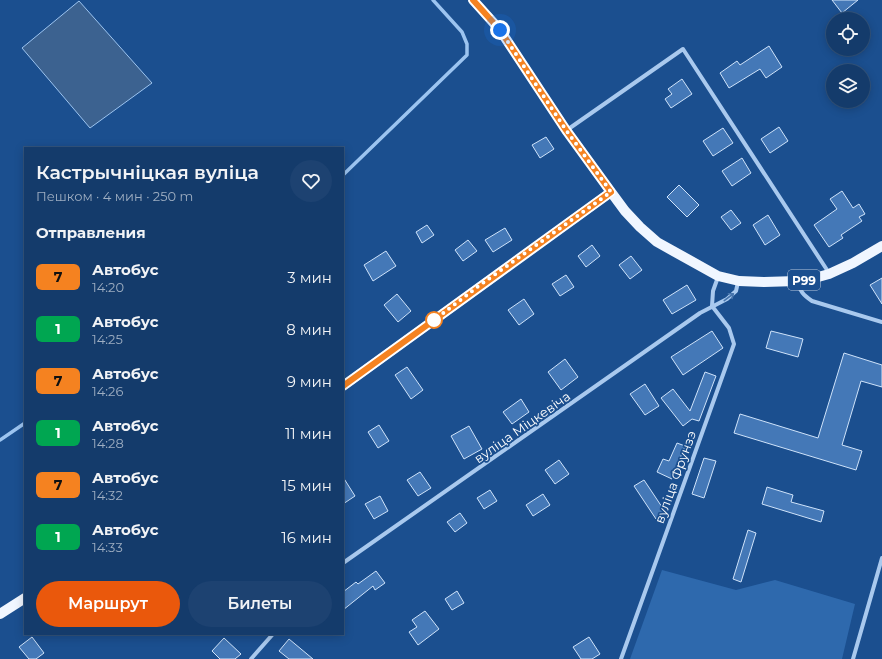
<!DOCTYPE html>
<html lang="ru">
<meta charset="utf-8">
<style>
body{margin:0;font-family:Montserrat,sans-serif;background:#1d4271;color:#f1f3f6;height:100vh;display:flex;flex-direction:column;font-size:15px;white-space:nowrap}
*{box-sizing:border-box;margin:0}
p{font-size:13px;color:#9dadc1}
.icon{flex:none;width:22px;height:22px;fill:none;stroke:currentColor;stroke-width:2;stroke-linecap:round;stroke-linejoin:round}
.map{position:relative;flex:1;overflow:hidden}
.details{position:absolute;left:24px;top:147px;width:320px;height:488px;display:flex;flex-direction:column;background:#143b6b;border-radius:0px;box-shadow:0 2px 10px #0003,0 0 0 1px #33557e}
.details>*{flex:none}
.badge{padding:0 8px;border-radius:6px;font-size:14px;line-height:26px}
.buttons{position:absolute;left:826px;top:12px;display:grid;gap:8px}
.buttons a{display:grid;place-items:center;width:44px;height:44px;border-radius:50%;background:#143b6b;box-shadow:0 2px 10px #0003,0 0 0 1px #33557e;font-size:20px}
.you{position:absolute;width:20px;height:20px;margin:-10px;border:3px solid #fff;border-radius:50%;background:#1a73e8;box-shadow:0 0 0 6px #1a73e833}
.map>.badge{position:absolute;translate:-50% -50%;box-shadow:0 0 0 2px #fff}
h2{padding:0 12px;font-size:15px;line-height:36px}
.round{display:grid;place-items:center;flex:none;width:42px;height:42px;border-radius:21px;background:#1d4271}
.headline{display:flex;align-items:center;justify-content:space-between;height:68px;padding:0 12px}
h1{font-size:19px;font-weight:600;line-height:30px}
.action{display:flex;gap:8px;margin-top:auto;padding:8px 12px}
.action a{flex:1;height:46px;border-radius:24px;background:#ea580c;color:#fff;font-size:16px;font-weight:600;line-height:46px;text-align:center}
.action a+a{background:#1d4271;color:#f1f3f6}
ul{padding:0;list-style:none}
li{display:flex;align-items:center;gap:12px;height:52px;padding:0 12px}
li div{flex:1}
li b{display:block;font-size:15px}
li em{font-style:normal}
li .badge{min-width:44px;font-weight:700;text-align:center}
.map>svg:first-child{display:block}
.green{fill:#2e69ad}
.water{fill:#3c6290;stroke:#9cc4f0}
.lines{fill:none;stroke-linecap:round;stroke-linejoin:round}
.stream{stroke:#9cc4f0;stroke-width:3.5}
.building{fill:#4478b7;stroke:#cfe3fa}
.street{stroke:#a9c9ee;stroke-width:4}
.primary{stroke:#f0f6ff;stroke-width:10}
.oneway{stroke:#4674ac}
.line-casing{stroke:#fff;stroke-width:9}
.line{stroke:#f58220;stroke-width:6}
.walk{stroke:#fff;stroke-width:4;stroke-dasharray:0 7.2}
.stop-dot{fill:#fff;stroke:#f58220;stroke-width:2}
.labels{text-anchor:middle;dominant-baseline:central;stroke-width:3.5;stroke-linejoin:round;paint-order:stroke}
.shield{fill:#1b4f8f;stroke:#bbcadd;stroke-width:1}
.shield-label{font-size:12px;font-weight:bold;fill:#fff}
.street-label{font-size:13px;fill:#fff;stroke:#1b4f8f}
</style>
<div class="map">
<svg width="882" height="659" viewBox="0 0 882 659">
<rect width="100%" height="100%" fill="#1b4f8f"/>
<path class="green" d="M662,570l74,20 39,-10 80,24 -13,55h-212z"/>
<path class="water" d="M79,1l73,82 -62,45 -68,-80z"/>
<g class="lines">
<path class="stream" d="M343,175l124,-120v-11l-5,-12 -29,-32
M0,440l25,-17"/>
</g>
<path class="building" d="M832,0h26l-16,13z
M769,46l13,21 -16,11 -6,-9 -31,19 -9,-15 17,-12 3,4z
M682,79l10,15 -21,14 -6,-9 7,-5 -4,-5z
M779,127l9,14 -18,12 -9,-14z
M723,128l10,15 -20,13 -10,-15z
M546,137l8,12 -14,9 -8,-13z
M742,158l9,15 -19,13 -10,-15z
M679,185l20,20 -12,12 -20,-20z
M842,191l11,17 6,-4 6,10 -6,3 3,4 -21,14 2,3 -14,9 -15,-22 23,-16 -7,-10z
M731,210l10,13 -10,7 -10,-13z
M768,215l12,20 -15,10 -12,-20z
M427,225l7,10 -12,8 -6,-11z
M505,228l7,12 -19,12 -8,-12z
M468,240l9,11 -14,10 -8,-11z
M592,245l8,11 -14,11 -8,-11z
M386,251l10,15 -23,15 -9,-16z
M631,256l11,14 -12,9 -11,-14z
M566,275l8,12 -14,9 -8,-12z
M882,278v26l-12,-19z
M687,285l9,15 -24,14 -9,-14z
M397,294l14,17 -13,11 -14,-17z
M524,299l10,15 -15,11 -11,-15z
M712,331l11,17 -40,27 -12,-18z
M771,331l32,8 -5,18 -32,-9z
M844,353l38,12v22l-21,-6 -19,64 20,6 -6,19 -122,-37 6,-19 78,24z
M565,359l13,18 -17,13 -13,-18z
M407,367l16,23 -12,9 -16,-24z
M705,372l11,4 -17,45 -7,-2 -9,7 -22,-28 12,-9 17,22z
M645,384l14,22 -14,9 -15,-21z
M521,399l8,13 -17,12 -9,-12z
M379,425l10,16 -11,7 -10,-16z
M469,426l13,23 -18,10 -13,-23z
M677,443l8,3 -13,33 -15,-7 6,-13 6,2z
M704,458l12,3 -12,37 -12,-4z
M559,460l10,14 -14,10 -10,-14z
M420,472l11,16 -13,8 -11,-16z
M343,477l12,19 -12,8z
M644,480l22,33 -10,6 -22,-33z
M767,487l26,8 -2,7 33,9 -3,11 -59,-18z
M490,490l7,11 -13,8 -7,-11z
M543,494l7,11 -17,11 -7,-11z
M380,496l8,15 -14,8 -9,-15z
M460,513l7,10 -12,9 -8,-10z
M748,530l8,3 -15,49 -8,-3z
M376,571l9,12 -10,7 -2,-4 -30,24v-18l13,-10 2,2z
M457,591l7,12 -12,7 -7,-11z
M425,611l14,18 -21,16 -9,-13 8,-5 -5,-7z
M32,637l12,16 -8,6h-7l-10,-12z
M589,637l11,17 -8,5h-11l-8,-12z
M224,638l17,16 -6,5h-15l-8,-8z
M289,639l24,20h-24l-10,-8z"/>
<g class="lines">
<path class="street" d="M567,130l116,-81 146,224
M797,281c3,10 6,14 15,20l70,21
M712,306l1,-15 5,-14
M343,563l357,-250 27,-14 9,-8 2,-9
M251,659l22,-25
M621,659l113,-315 -5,-16 -17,-22
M853,659l29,-101"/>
<path class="primary" d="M473,0l27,30 66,100 45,62 14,19 15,16 17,15 61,34 21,5 25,1 33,-1 14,-2 18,-5 24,-11 29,-17
M343,386l268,-194
M0,614l25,-16"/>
</g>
<defs><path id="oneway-shaft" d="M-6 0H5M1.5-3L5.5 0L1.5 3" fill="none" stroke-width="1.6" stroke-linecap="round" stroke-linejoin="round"/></defs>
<use class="oneway" href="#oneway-shaft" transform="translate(729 297) rotate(-37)"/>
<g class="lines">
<defs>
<path id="line" d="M343,386l268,-194 -45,-62 -66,-100 -27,-30"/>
</defs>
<use href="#line" class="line-casing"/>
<use href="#line" class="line"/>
<path class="walk" d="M434,320l-1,1 47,-36 131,-93 -45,-62 -66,-100"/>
</g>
<circle class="stop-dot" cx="434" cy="320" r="8"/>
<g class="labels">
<rect class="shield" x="788" y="270" width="32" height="20" rx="3"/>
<g class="shield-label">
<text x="804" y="280">Р99</text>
</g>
<g class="street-label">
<text transform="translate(522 427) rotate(-35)">вуліца Міцкевіча</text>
<text transform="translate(675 477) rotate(-70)">вуліца Фрунзэ</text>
</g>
</g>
</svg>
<div class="buttons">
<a><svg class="icon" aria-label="locate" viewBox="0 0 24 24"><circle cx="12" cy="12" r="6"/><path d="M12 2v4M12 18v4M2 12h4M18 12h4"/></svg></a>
<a><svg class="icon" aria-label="layers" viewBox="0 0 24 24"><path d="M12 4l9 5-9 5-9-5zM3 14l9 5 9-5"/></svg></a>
</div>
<div class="you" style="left:500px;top:30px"></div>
<section class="details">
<div class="headline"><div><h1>Кастрычніцкая вуліца</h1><p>Пешком · 4 мин · 250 m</p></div><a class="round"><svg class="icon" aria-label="heart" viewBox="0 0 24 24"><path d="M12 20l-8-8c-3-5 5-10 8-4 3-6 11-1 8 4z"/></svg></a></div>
<h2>Отправления</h2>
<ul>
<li><span class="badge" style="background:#f58220;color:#111">7</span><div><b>Автобус</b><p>14:20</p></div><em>3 мин</em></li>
<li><span class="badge" style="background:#00a651;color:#fff">1</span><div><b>Автобус</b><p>14:25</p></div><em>8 мин</em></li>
<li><span class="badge" style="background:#f58220;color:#111">7</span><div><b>Автобус</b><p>14:26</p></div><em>9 мин</em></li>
<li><span class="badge" style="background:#00a651;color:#fff">1</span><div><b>Автобус</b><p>14:28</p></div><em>11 мин</em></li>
<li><span class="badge" style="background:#f58220;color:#111">7</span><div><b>Автобус</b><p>14:32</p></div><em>15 мин</em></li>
<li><span class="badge" style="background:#00a651;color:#fff">1</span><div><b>Автобус</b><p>14:33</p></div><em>16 мин</em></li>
</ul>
<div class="action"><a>Маршрут</a><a>Билеты</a></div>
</section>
</div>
